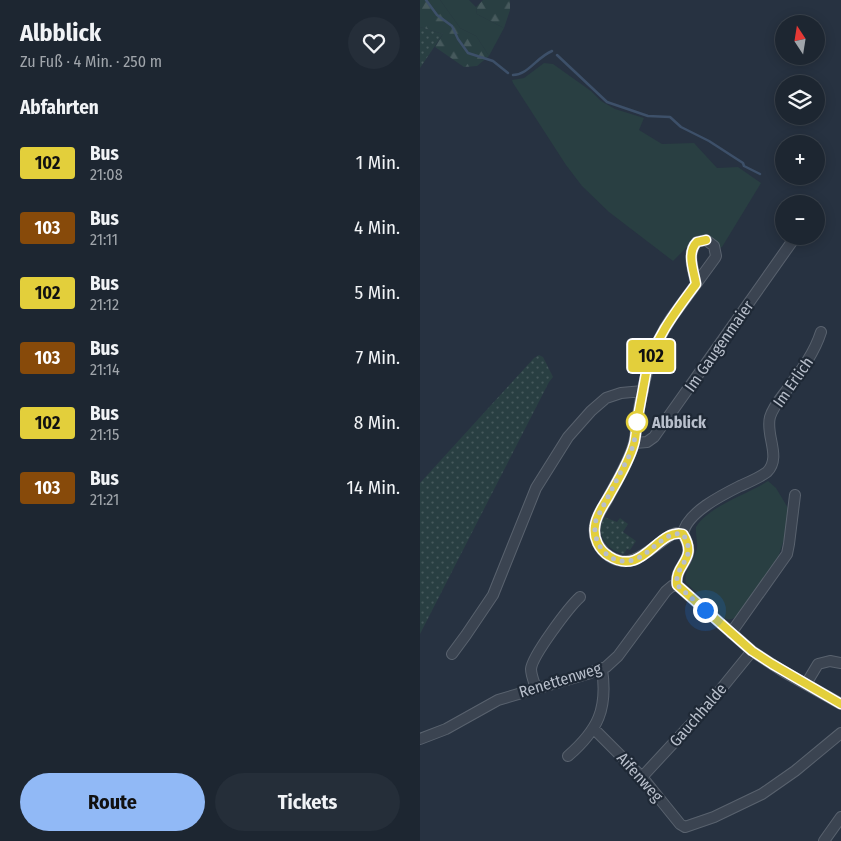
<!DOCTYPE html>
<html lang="de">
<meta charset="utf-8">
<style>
body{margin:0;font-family:"Fira Sans Condensed",sans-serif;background:#252e39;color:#f1f3f6;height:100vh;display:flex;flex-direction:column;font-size:19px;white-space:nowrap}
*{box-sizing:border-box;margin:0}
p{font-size:16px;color:#a0a5ab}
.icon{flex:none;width:28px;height:28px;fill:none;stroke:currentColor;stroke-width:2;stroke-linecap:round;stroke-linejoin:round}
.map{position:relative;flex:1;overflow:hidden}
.drawer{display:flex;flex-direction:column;background:#1d2631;width:420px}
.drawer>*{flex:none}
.badge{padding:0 10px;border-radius:4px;font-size:18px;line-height:32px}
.needle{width:32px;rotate:348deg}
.buttons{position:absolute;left:355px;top:15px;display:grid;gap:10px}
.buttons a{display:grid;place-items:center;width:50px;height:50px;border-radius:50%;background:#1d2631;box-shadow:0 2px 12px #0003,0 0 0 1px #3b434d;font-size:25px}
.you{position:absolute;width:25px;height:25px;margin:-12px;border:4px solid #fff;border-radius:50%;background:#1a73e8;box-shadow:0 0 0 8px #1a73e833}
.map>.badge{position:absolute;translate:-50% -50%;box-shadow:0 0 0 2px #fff}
h2{padding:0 20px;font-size:19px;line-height:45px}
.round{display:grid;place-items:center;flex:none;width:52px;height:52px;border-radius:26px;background:#252e39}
.headline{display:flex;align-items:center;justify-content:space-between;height:85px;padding:0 20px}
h1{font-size:24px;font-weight:700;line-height:38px}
.button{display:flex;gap:10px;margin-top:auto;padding:10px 20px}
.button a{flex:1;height:58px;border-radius:30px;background:#91b9f6;color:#111;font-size:20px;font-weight:700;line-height:58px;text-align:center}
.button a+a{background:#252e39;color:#f1f3f6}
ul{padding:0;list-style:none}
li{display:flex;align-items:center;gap:15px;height:65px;padding:0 20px}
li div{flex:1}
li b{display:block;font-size:19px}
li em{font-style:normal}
li .badge{min-width:55px;font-weight:700;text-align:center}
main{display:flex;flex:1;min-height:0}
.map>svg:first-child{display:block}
.grass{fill:#293f42}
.forest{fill:url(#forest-firs)}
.park{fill:url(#park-dots)}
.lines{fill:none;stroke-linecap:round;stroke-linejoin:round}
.stream{stroke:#3d5069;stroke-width:2.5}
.minor-casing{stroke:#59626e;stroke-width:12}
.minor{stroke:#3b4451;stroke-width:10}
.line-casing{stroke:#fff;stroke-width:11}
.line{stroke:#e3cf3b;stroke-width:8}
.walk{stroke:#b8bfcb;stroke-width:5;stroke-dasharray:0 9}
.stop-dot{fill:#fff;stroke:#e3cf3b;stroke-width:2.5}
.labels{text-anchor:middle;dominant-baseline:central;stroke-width:4.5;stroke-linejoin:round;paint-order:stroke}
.street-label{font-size:16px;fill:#b8bfcb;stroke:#1f2936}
.stop-label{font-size:16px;font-weight:bold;fill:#b8bfcb;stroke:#1f2936;text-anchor:start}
</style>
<main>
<section class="drawer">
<div class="headline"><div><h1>Albblick</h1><p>Zu Fuß · 4 Min. · 250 m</p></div><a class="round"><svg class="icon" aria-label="heart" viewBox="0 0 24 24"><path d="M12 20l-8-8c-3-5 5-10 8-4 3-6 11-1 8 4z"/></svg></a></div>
<h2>Abfahrten</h2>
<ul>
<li><span class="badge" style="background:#e3cf3b;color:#111">102</span><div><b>Bus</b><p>21:08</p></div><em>1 Min.</em></li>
<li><span class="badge" style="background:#874a0a;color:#fff">103</span><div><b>Bus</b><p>21:11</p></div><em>4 Min.</em></li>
<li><span class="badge" style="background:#e3cf3b;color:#111">102</span><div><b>Bus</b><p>21:12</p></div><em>5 Min.</em></li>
<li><span class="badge" style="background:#874a0a;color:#fff">103</span><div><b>Bus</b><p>21:14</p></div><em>7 Min.</em></li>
<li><span class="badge" style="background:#e3cf3b;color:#111">102</span><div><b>Bus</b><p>21:15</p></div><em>8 Min.</em></li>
<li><span class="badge" style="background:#874a0a;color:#fff">103</span><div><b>Bus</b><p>21:21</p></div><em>14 Min.</em></li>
</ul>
<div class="button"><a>Route</a><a>Tickets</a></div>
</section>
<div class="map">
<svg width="421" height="841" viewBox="0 0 421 841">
<defs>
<pattern id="forest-firs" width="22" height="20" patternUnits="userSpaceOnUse" patternTransform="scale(1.25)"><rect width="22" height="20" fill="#293f42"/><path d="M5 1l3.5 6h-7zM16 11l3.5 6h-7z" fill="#46595c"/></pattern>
<pattern id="park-dots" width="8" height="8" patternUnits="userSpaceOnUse" patternTransform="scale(1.25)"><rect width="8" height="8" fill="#293f42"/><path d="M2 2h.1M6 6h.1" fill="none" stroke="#46595c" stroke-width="1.8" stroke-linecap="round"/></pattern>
</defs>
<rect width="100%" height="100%" fill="#273241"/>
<path class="grass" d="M20,0h29l7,7 1,7 27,14 -15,28 -13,-20 -16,-8z
M124,63l9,1 38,27 10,10 14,8 29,9 -5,12 23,14 32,-1 23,25 21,-1 23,16 -39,64 -2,1 -4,-6 -23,-1 -20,20 -64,-49 -27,-26 -16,-21 -53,-82 -1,-3 12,-2z
M348,481l8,7 12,20 -4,31 -6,19 -40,57c-5,5 -10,6 -16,2l-36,-34c-3,-12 7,-20 10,-31 3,-8 -1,-16 0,-25 14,-22 51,-32 72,-46z"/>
<path class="forest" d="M0,0h20l20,28 16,8 13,20 -12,10 -13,1 -29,-20 8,-13 -23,-7z
M63,0h27v10l-6,18 -27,-14 -1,-7z"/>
<path class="park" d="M0,27l23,7 -23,34z
M119,355l4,2 10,20 -4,5 -129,252v-151l114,-125z
M184,517l13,5 3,-4 8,6 -5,8 13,9 -6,9 -3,-1 -3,5c-18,-4 -29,-20 -20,-37z"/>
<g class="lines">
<path class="stream" d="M6,0l11,15 15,11 6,13 10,14 25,8 15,12
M137,55l50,47 41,14 22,1 11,10 28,14 34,22 1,3 16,8
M93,75c15,0 24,-18 39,-24"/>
<defs>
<path id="minor" d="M215,443l12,-1 7,-5 142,-201
M263,534l-7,-1 -5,2c-20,12 -41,40 -66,18 -7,-7 -12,-17 -10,-27 1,-10 8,-19 13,-28 9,-17 21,-36 26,-55 2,-7 2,-15 3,-22 6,-38 13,-72 35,-104l43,-59 1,-2 -2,-10 -8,-6 -9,2c-11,11 -3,29 -1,42
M263,534c3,-21 39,-39 57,-48 9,-4 19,-8 27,-14 15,-15 -2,-37 3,-55 3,-10 10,-18 16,-26 14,-19 28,-37 35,-59
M257,585l75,66 32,21 57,32
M257,585c-3,-22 22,-24 6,-51
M311,633l56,-79 2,-10 6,-49
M32,654l14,-19 27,-40 43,-107 32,-51 23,-26 15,-13 15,-5 22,-2
M386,684l12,-20 12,-3 11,2
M116,688c-2,-6 -5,-13 -5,-19 1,-13 38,-62 49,-72
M174,729l48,48 38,47 5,3 29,-10 48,-23 33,-23 46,-38
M0,739l26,-10 52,-29 89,-26 19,-7 12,-11 48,-65 6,-5 5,-1
M148,756c30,-26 40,-47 34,-87
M222,777l62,-67 48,-59
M404,841l17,-24"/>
</defs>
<use href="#minor" class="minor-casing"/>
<use href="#minor" class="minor"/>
</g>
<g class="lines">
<defs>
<path id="line" d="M286,240l-9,2c-11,11 -3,29 -1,42 -20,27 -42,55 -50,89 -3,16 -6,32 -9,49 -1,7 -1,15 -3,22 -5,18 -16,36 -25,52 -5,9 -13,19 -14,30 -2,12 4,24 14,30 34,22 48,-28 74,-22 16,26 -9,29 -6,51l75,66 20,13 69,40"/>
</defs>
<use href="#line" class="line-casing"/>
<use href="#line" class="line"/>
<path class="walk" d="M217,422l-3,21 -4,11 -34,66c-6,22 13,47 37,40 18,-5 31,-30 50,-26 16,26 -9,29 -6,51l28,25"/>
</g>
<circle class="stop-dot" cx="217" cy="422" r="10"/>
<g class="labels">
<g class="street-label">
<text transform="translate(299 346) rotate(-55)">Im Gaugenmaier</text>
<text transform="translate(373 382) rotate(-55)">Im Erlich</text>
<text transform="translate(140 680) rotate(-17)">Renettenweg</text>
<text transform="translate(278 715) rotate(-49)">Gauchhalde</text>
<text transform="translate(220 777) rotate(48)">Aifenweg</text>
</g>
<g class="stop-label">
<text x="232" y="422">Albblick</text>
</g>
</g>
</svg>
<div class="buttons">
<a><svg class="needle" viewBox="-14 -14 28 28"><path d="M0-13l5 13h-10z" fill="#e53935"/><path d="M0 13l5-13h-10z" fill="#a0a5ab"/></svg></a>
<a><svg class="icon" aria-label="layers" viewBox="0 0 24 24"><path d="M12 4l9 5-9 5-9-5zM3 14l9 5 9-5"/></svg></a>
<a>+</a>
<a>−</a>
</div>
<div class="you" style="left:285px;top:610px"></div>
<b class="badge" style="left:231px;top:356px;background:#e3cf3b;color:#111">102</b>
</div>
</main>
